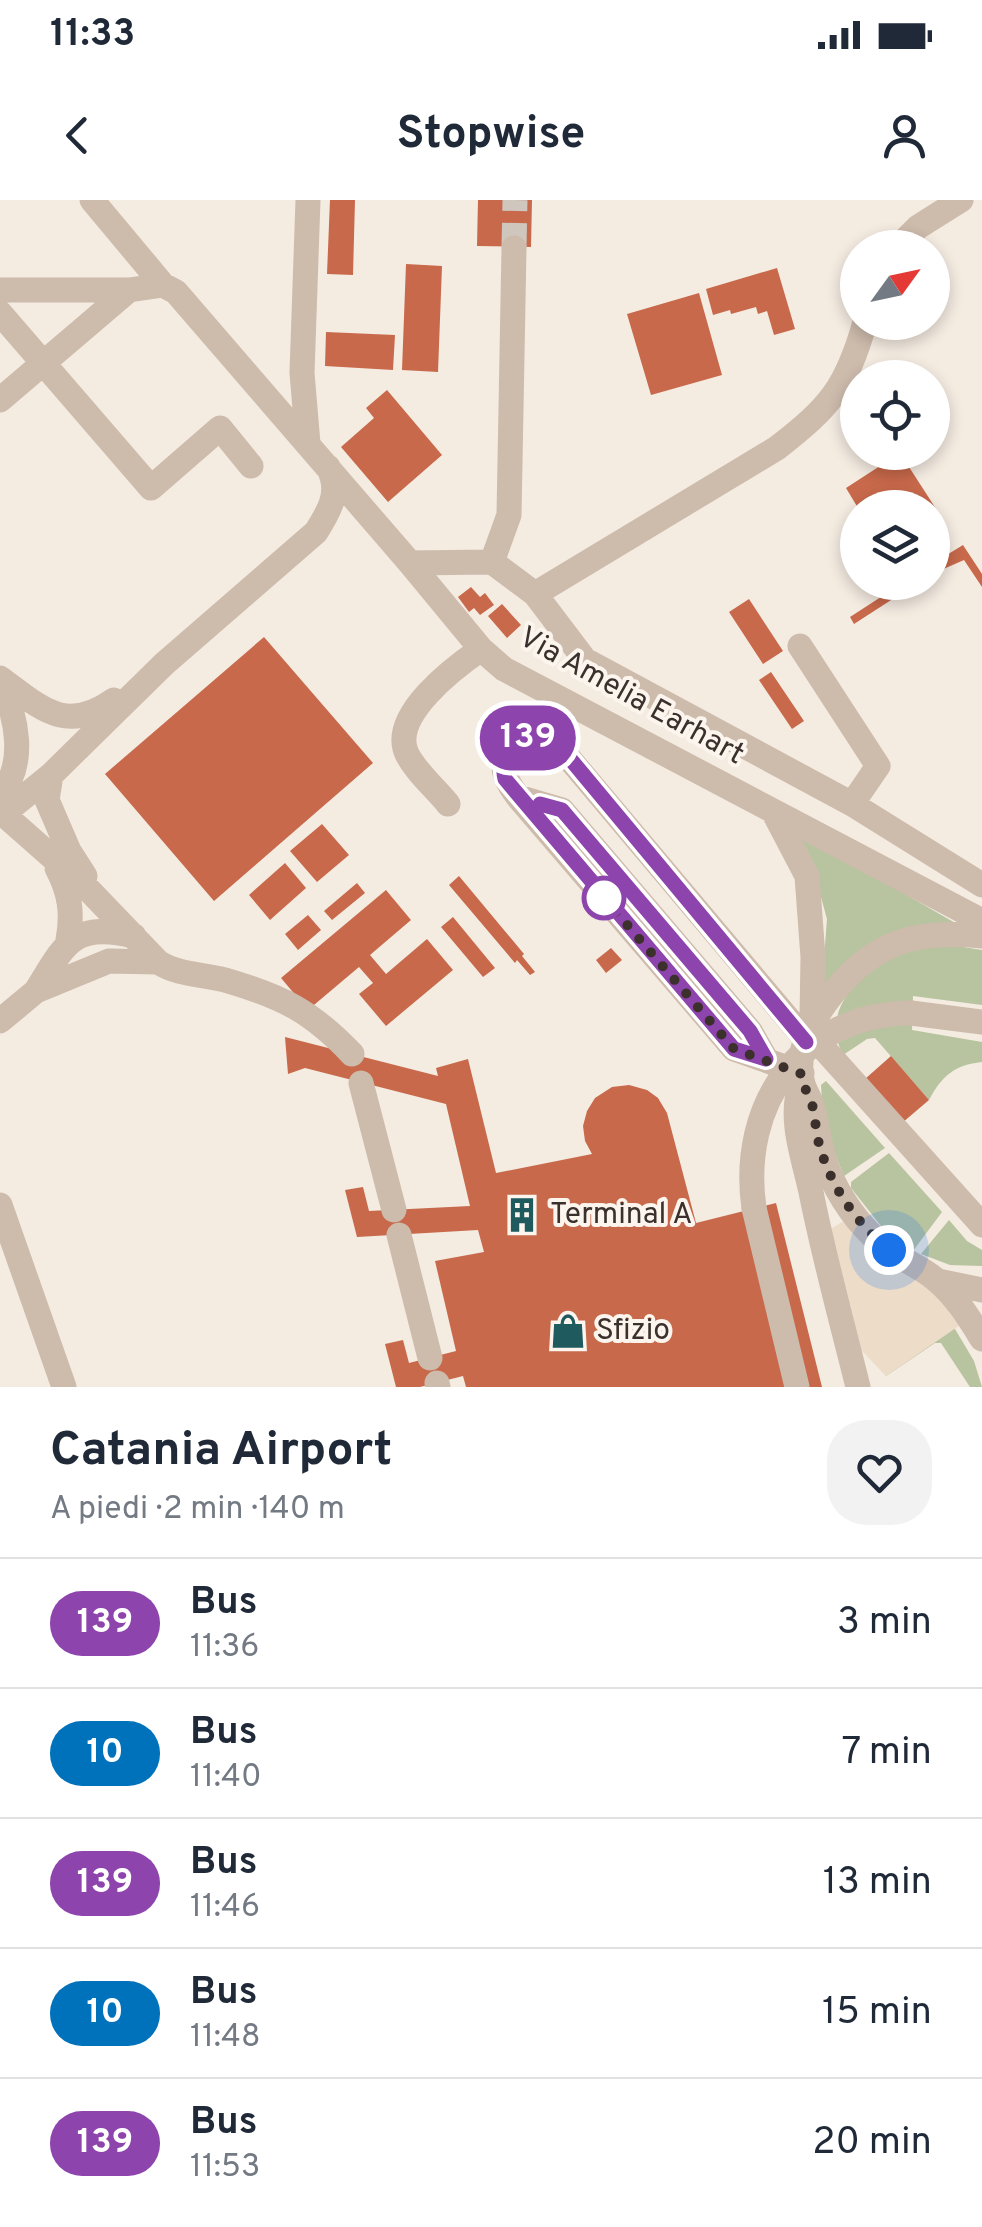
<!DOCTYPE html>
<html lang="it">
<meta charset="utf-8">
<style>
body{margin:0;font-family:Overpass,sans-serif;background:#f2f2f3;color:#1f2937;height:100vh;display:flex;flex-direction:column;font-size:38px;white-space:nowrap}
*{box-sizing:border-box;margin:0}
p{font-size:32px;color:#747a83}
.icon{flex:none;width:55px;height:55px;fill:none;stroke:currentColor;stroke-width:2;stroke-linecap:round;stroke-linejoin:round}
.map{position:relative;height:1187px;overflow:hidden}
.drawer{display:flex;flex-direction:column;background:#fff;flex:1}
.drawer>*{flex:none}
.badge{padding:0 20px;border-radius:32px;font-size:35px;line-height:65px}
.needle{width:65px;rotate:57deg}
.tools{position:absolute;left:840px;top:30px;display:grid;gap:20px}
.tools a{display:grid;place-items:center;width:110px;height:110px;border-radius:50%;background:#fff;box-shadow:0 5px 15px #0003;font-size:50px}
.you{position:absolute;width:50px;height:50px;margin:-25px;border:8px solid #fff;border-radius:50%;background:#1a73e8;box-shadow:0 0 0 15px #1a73e833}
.map>.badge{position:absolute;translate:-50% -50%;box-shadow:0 0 0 5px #fff}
.round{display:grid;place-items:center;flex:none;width:105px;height:105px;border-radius:40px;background:#f2f2f3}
.headline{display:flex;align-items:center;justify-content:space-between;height:170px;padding:0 50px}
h1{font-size:48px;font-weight:700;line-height:75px}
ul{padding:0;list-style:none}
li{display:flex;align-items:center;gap:30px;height:130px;padding:0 50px;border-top:2px solid #e0e1e3}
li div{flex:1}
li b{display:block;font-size:38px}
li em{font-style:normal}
li .badge{min-width:110px;font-weight:700;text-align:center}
.status{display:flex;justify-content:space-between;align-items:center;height:70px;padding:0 50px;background:#fff;direction:ltr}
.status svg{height:28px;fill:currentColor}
header{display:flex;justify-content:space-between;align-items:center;height:130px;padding:0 50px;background:#fff;font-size:45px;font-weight:700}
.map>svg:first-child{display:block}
.green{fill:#b8c4a0}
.plaza{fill:#ecdcc8}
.building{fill:#c8694b}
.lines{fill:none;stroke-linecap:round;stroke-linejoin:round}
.minor-tunnel{stroke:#cfc6bd;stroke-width:25;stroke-dasharray:25 12;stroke-linecap:butt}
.minor{stroke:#cdbbac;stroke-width:25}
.minor-bridge{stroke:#cdbbac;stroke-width:25}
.line-casing{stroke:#fff;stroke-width:22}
.line{stroke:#8e44ad;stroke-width:15}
.walk{stroke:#3b302b;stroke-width:10;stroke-dasharray:0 18}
.stop-dot{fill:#fff;stroke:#8e44ad;stroke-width:5}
.labels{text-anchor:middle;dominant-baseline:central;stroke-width:8;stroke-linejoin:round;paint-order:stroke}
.street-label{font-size:30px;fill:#3b302b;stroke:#fbf5ee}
.poi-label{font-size:30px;fill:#3b302b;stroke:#fbf5ee;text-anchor:start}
</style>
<div class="status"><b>11:33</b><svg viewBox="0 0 49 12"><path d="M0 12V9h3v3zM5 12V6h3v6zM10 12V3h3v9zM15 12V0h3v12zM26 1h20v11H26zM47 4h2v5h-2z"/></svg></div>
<header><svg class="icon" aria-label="back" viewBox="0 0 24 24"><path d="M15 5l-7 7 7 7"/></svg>Stopwise<svg class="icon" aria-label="person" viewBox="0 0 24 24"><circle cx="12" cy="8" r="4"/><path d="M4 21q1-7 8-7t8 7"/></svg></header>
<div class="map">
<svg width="982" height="1187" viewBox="0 0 982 1187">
<rect width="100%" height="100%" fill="#f4ebe1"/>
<path class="green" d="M796,631l161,93 -136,72 6,-77 -11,-40z
M951,745l31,5v55l-69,-9 -1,34 70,12v20c-28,3 -40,14 -53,38l-54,-62 -8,1 -24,16c-27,-52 30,-95 76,-107 10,-3 22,-2 32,-3z
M826,881l59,67 -41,28c-13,-30 -22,-58 -23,-91z
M889,953l53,59 -29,39 -28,-20 -34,-43v-6z
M949,1020l18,21 15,9v16l-32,-1 -29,-11z
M945,1126l10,3 19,32 8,26h-12l-29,-44h-6l-49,33 -2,-10z"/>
<path class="plaza" d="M854,1015l115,104 -83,57 -41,-43 -26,-97z"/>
<path class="building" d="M330,0h25l-2,75 -26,-1z
M478,0h54l-1,47 -54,-1z
M406,64l36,2 -4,106 -36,-2z
M777,68l18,61 -21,6 -7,-24 -9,3 -2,-7 -25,7 -1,-4 -17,5 -7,-26z
M699,93l23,82 -71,20 -24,-81z
M326,132l69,3 -2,35 -68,-4z
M387,190l55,65 -54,47 -47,-55 33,-29 -8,-10z
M900,253l40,62 -8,4v-11h-74l-12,-20z
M963,345l19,29v13l-18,-27 -32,14v-10z
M904,382h15l-65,42 -4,-7z
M471,387l9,10 5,-4 9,12 -14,10 -6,-7 -5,4 -11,-15z
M749,399l34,52 -20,13 -34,-52z
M502,404l19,21 -14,13 -19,-22z
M264,437l109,126 -159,138 -109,-127z
M771,472l33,49 -12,8 -33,-49z
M322,624l27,31 -32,27 -27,-31z
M285,663l21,25 -36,32 -21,-25z
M459,676l65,78 -2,2 13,16 -5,3 -13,-15 -2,3 -66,-78z
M357,683l8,10 -33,27 -8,-9z
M386,690l25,30 -41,35 16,19 41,-35 26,31 -67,56 -27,-32 14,-11 -14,-16 -51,43 -27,-32z
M308,715l13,15 -23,20 -13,-16z
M453,717l42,51 -12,9 -42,-50z
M611,748l11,12 -16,13 -10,-13z
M285,837l153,39 -2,-8 32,-9 28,114 96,-19 -7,-13 -2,-15 4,-15 8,-13 17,-11 17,-2 18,5 11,8 9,15 29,110 80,-20 46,184h-356l-3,-11 -43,11h-24l-11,-43 18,-4 6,23 47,-12 -21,-90 49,-9 -6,-22 -121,7 -12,-47 18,-3 6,24 101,-5 -24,-102 -141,-36 -17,6z
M891,856l38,44 -27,23 -37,-44z"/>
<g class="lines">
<path class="minor-tunnel" d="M514,48l1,-48"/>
<path class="minor" d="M92,0l71,85
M308,0l-6,173 6,71
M897,48l21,-21 43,-27
M0,90h129l34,-5 13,7 234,271 82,-1 43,32 242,-146c53,-41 70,-61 88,-126
M0,113l151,175 69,-60 31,38
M0,200l129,-110
M492,362l17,-47 5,-267
M410,363l71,86 23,20 478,252
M535,394l50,66 267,144 130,81
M800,446l78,120 -26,38
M0,478c40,29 65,57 114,22
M0,483c17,32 27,82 0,111
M51,575l-4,25 22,51 16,25
M518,597l44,13 188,221 16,28
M448,604c-13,-16 -32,-32 -41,-50 -18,-38 48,-87 74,-105
M0,611l87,77 71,74c20,13 44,12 67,18 58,17 86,31 127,74
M773,611l34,65 6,81 -1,62 4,21 166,185
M3,614l48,-39 113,-111 152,-132c14,-22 25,-41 12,-65
M57,668c13,25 16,45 11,72
M134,736c-61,-15 -69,8 -98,55l73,-30 49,1
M982,736c-65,-6 -106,4 -149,57 -19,24 -39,58 -30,91 2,7 7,14 9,21 7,25 8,51 20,74 13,27 33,53 57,71 15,11 32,17 46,29 20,16 34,39 47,60
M911,813l71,9
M0,821l36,-30
M802,873l-68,-24 -216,-252c-24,-32 -17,-45 18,-63l15,3 256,304
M361,883l33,127
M800,887c-11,33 4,72 11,105 13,66 31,130 47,195
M0,1005l64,182
M754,1008l43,179
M399,1035l31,123
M938,1081l44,9
M437,1183l1,4"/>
<path class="minor-bridge" d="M754,1008c-15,-104 47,-194 157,-195"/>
</g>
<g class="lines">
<defs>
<path id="line" d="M540,604l22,6 188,221 16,28 -32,-10 -229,-270c-7,-25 22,-51 47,-42l254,305"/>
</defs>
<use href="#line" class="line-casing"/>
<use href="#line" class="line"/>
<path class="walk" d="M604,698l130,151 68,25c0,12 6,18 10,30 3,13 4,27 7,40 12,43 36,77 70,106"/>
</g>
<defs>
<symbol id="building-bare" viewBox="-9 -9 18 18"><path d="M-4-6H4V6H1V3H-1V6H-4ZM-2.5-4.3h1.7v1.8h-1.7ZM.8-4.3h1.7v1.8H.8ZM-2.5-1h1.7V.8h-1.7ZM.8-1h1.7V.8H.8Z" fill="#1f5a5e" stroke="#fbf5ee" stroke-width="2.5" paint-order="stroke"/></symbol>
<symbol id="shop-bare" viewBox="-9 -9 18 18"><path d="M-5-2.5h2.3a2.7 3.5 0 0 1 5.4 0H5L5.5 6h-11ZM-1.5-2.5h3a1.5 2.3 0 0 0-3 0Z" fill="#1f5a5e" stroke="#fbf5ee" stroke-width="2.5" paint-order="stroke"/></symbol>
</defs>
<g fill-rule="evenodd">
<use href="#building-bare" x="497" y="990" width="50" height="50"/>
<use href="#shop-bare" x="543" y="1106" width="50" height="50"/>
</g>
<circle class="stop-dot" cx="604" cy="698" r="20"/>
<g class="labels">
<g class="street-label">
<text transform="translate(631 497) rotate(29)">Via Amelia Earhart</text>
</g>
<g class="poi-label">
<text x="550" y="1015">Terminal A</text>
<text x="596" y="1131">Sfizio</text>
</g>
</g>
</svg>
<div class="tools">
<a><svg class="needle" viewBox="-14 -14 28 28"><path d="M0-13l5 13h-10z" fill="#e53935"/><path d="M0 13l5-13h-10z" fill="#747a83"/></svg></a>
<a><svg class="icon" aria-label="locate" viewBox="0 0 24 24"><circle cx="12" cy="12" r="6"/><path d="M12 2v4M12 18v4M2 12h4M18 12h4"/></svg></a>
<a><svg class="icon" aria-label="layers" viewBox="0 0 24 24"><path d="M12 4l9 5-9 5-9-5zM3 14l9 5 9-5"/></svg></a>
</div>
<div class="you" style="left:889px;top:1050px"></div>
<b class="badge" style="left:528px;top:538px;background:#8e44ad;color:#fff">139</b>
</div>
<section class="drawer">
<div class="headline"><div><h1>Catania Airport</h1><p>A piedi · 2 min · 140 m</p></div><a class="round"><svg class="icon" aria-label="heart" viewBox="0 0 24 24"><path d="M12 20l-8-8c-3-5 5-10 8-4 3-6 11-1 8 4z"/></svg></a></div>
<ul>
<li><span class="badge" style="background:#8e44ad;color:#fff">139</span><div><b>Bus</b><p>11:36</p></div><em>3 min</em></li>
<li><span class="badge" style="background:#0072bc;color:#fff">10</span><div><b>Bus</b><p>11:40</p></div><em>7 min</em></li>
<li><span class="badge" style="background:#8e44ad;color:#fff">139</span><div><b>Bus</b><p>11:46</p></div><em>13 min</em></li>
<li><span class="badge" style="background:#0072bc;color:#fff">10</span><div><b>Bus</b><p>11:48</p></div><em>15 min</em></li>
<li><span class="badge" style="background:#8e44ad;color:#fff">139</span><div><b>Bus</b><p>11:53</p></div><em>20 min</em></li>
</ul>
</section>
